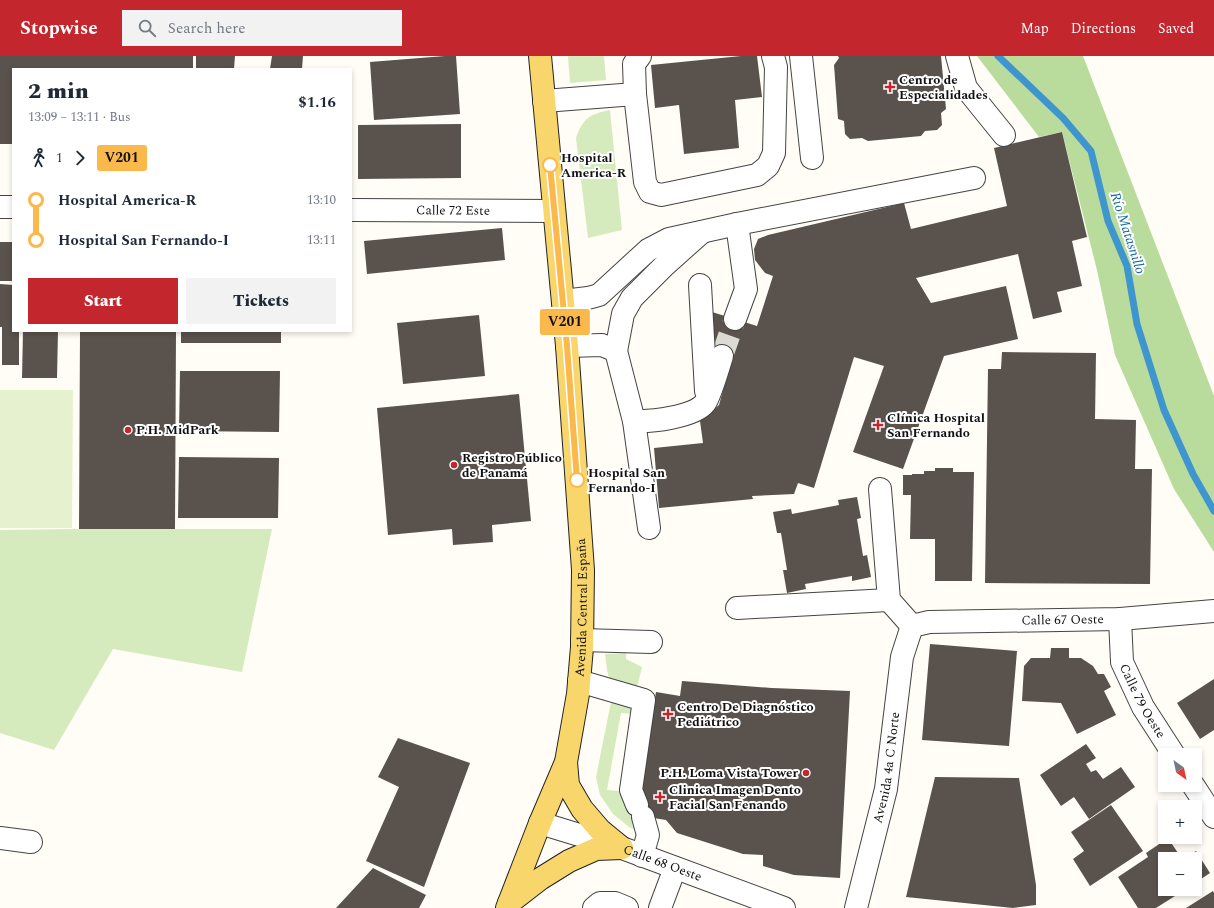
<!DOCTYPE html>
<meta charset="utf-8">
<style>
body{margin:0;font-family:Spectral,serif;background:#f2f2f3;color:#1f2937;height:100vh;display:flex;flex-direction:column;font-size:15px;white-space:nowrap}
*{box-sizing:border-box;margin:0}
p{font-size:13px;color:#747a83}
.icon{flex:none;width:22px;height:22px;fill:none;stroke:currentColor;stroke-width:2;stroke-linecap:round;stroke-linejoin:round}
.map{position:relative;flex:1;overflow:hidden}
.drawer{position:absolute;left:12px;top:12px;width:340px;height:264px;display:flex;flex-direction:column;background:#fff;border-radius:0px;box-shadow:0 2px 6px #0003}
.drawer>*{flex:none}
.badge{padding:0 8px;border-radius:3px;font-size:14px;line-height:26px}
.needle{width:26px;rotate:147deg}
.buttons{position:absolute;left:1158px;top:692px;display:grid;gap:8px}
.buttons a{display:grid;place-items:center;width:44px;height:44px;border-radius:0px;background:#fff;box-shadow:0 2px 6px #0003;font-size:20px}
.map>.badge{position:absolute;translate:-50% -50%;box-shadow:0 0 0 2px #fff}
.legs{display:flex;align-items:center;gap:6px;height:44px;padding:0 16px;font-size:13px}
.legs p{margin-inline-start:auto}
.overview{display:flex;align-items:center;justify-content:space-between;height:68px;padding:0 16px}
h1{font-size:22px;font-weight:800;line-height:30px}
.primary-button{display:flex;gap:8px;margin-top:auto;padding:8px 16px}
.primary-button a{flex:1;height:46px;border-radius:0px;background:#c4262e;color:#fff;font-size:16px;font-weight:800;line-height:46px;text-align:center}
.primary-button a+a{background:#f2f2f3;color:#1f2937}
ul{padding:0 16px;list-style:none}
li{display:flex;align-items:center;gap:14px;height:40px;font-size:15px}
li i{display:grid;place-items:center;width:6px;height:100%;margin:0 5px;background:currentColor}
li i::after{content:'';width:10px;height:10px;margin:-5px;border:3px solid;border-radius:50%;background:#fff}
li p{margin-inline-start:auto}
li:first-child i{background:linear-gradient(#0000 50%,currentColor 0)}
li:last-child i{background:linear-gradient(currentColor 50%,#0000 0)}
header{display:flex;align-items:center;gap:24px;box-sizing:border-box;height:56px;padding:0 20px;background:#c4262e;color:#fff}
header strong{font-size:19px}
nav{display:flex;gap:22px;margin-inline-start:auto;font-size:14px}
.search{width:280px;height:36px;background:#f2f2f3;display:flex;align-items:center;gap:10px;box-sizing:border-box;padding:0 14px;border-radius:0px;color:#747a83;font-size:15px}
.map>svg:first-child{display:block}
.green{fill:#d5ebbd}
.forest{fill:#b9dc9c}
.pitch{fill:#e6f2cf}
.lines{fill:none;stroke-linecap:round;stroke-linejoin:round}
.stream{stroke:#3f96cf;stroke-width:7}
.building{fill:#5a524d}
.minor-tunnel{stroke:#dbdad3;stroke-width:22;stroke-dasharray:22 11;stroke-linecap:butt}
.minor-casing{stroke:#444;stroke-width:24}
.major-casing{stroke:#222;stroke-width:24}
.minor{stroke:#fff;stroke-width:22}
.major{stroke:#f9d66b;stroke-width:22}
.line-1-casing{stroke:#fff;stroke-width:9}
.line-1{stroke:#fcb94b;stroke-width:6}
.poi-dot{fill:#c4262e;stroke:#fff;stroke-width:1.5}
.stop-1-dot{fill:#fff;stroke:#fcb94b;stroke-width:2}
.labels{text-anchor:middle;dominant-baseline:central;stroke-width:4;stroke-linejoin:round;paint-order:stroke}
.poi-label{font-size:13px;font-weight:bold;fill:#111;stroke:#fff;text-anchor:start}
.stop-label{font-size:13px;font-weight:bold;fill:#111;stroke:#fff;text-anchor:start}
.street-label{font-size:13px;fill:#111;stroke:#fff}
.water-label{font-size:14px;font-style:italic;fill:#1768a6;stroke:#fff}
</style>
<header>
<strong>Stopwise</strong>
<div class="search"><svg class="icon" aria-label="search" viewBox="0 0 24 24"><circle cx="10" cy="10" r="6"/><path d="M15 15l6 6"/></svg>Search here</div>
<nav><a>Map</a><a>Directions</a><a>Saved</a></nav>
</header>
<div class="map">
<svg width="1214" height="852" viewBox="0 0 1214 852">
<rect width="100%" height="100%" fill="#fffdf5"/>
<path class="green" d="M568,0h36l2,24 -36,3z
M610,54l12,120 -34,8 -12,-100c7,-20 14,-24 34,-28z
M79,473h193l-30,143 -129,-23 -59,101 -54,-17v-203z
M626,597v6l16,8 -6,24c-30,-8 -27,-8 -31,-37z
M611,646l26,6 -2,6 -14,-1 -14,77 13,1 7,10 11,30 -9,-4 -16,-13 -13,-19 -4,-18z"/>
<path class="forest" d="M977,0h106l131,340v156l-40,-63 -59,-134 -18,-85 -35,-138 -23,5z"/>
<path class="pitch" d="M0,334h73l-1,138h-72z"/>
<g class="lines">
<path class="stream" d="M998,0l65,62 28,33 17,70 19,45 10,58 27,86 29,64 21,37"/>
</g>
<path class="building" d="M0,0h193v13h-180v75h-13z
M196,0h39l-1,13h-38z
M272,0h31l-1,13h-32z
M445,0h11l4,58 -86,6 -4,-58z
M741,0h16l5,41 -27,3 4,48 -55,6 -5,-49 -24,3 -4,-43z
M838,0h103l5,53 -5,4 1,12 -5,5 -12,1 -4,5 -53,5 -6,-3 -12,1 -5,-5 -1,-13 -6,-2 -4,-54 5,-7z
M461,68v54l-103,1v-54z
M1062,76l25,105 -15,4 10,45 -25,6 5,20 -29,7 -15,-65 -102,24 15,25 75,-17 12,53 -74,17 -41,113 -50,-17 31,-86 -30,-9 -40,131 -16,-5 -4,11 -42,2 1,3 -94,9 -5,-60 49,-5 -3,-22 19,-16 11,-40 -19,-11 1,-42 45,14 16,-50 -8,-3 -10,-13 -1,-11 4,-10 10,-4 136,-32 7,26 96,-23 -13,-58z
M502,172l3,32 -138,14 -3,-33z
M0,186h13v39h-13z
M0,228l13,1v46h6v34h-17v-38h-2z
M479,259l6,61 -82,8 -6,-61z
M23,275h35l-1,47h-35z
M80,275h96l-1,198h-96z
M181,275h100v12h-100z
M1002,296l94,1 -1,66 41,1 -1,49h17l-2,115 -165,-1 3,-214h13z
M180,315h100l-1,61 -100,-1z
M519,338l12,127 -39,4 1,17 -40,3 -1,-16 -64,6 -11,-127z
M179,401l100,1 -1,60h-100z
M935,412h18v4h21l-2,109h-37v-42h-25l1,-44h-8v-20h9v-1h12v-3h11z
M857,441l4,21 -4,1 6,37 4,-1 4,22 -19,4v-5l-47,8 1,5 -19,4 -4,-23h4l-6,-37h-4l-4,-21 18,-3 1,5 47,-9 -1,-5z
M930,588l87,7 -8,95 -87,-6z
M1051,592h18v10h12l12,8 5,8h6l7,13 -7,4 12,24 -39,19 -16,-31 -39,-2 2,-35 7,-8h19z
M1214,623v51l-14,9 -23,-36z
M682,625l90,7 78,3 -10,187 -46,-3 -31,-9v-11l-20,-1 -66,-21 -11,-13 -31,-5 21,-123 24,4z
M398,682l72,25 -46,124 -58,-26 33,-74 -21,-10z
M1086,688l10,14 -10,6 5,8 5,-2 7,9 18,-12 14,20 -46,32 -15,-22 -13,9 -21,-31z
M935,721l84,1 17,107v20l-23,3 -107,-11z
M1111,749l32,46 -53,35 -17,-27 11,-8 -13,-19z
M1168,782l14,21h-17v30h21l-30,19h-18l-20,-31 30,-20 -2,-4z
M1196,795l14,22 -15,10v-24h-12z
M373,812l53,27 -7,13h-83z
M1213,835l1,2v15h-28z"/>
<g class="lines">
<path class="minor-tunnel" d="M722,300l13,-37"/>
<defs>
<g id="minor">
<path d="M640,0l-6,8 1,30 10,88 5,10 11,3 96,-20 11,-9 6,-13 2,-86 -3,-11"/>
<path d="M801,0l11,102"/>
<path d="M957,0l9,32 38,47"/>
<path d="M544,45l91,-7"/>
<path d="M0,151h13"/>
<path id="s1" d="M351,154l203,1"/>
<path d="M700,229l6,106"/>
<path d="M563,245l25,-3 11,-3 49,-45 21,-11 68,-15 237,-46"/>
<path d="M735,263l11,-30 -9,-65"/>
<path d="M567,290l35,-1 14,6 18,70c17,1 60,-4 71,-18 5,-6 14,-37 17,-47"/>
<path d="M616,295l7,-37 9,-16 33,-33 37,-33"/>
<path d="M634,365l15,107"/>
<path d="M880,433l9,111 23,26"/>
<path d="M737,552l152,-8"/>
<path id="s2" d="M1120,563l2,43 21,45 31,48"/>
<path id="s3" d="M912,570l17,-4 191,-3 94,-8"/>
<path d="M582,584l69,2"/>
<path d="M579,625l65,19 -13,90 6,15"/>
<path d="M1193,729l21,32"/>
<path id="s4" d="M540,767l82,25 162,60"/>
<path d="M0,782l31,4"/>
<path d="M642,800l6,-21 -5,-18"/>
<path d="M594,852l6,-5h15l12,5"/>
<path d="M660,852l15,-40"/>
<path id="s5" d="M856,852l30,-119 16,-132 10,-31"/>
</g>
<g id="major">
<path d="M566,706l2,23 14,24 18,21 22,18"/>
<path d="M509,847l31,-24 29,-18 27,-12 26,-1"/>
<path id="s6" d="M507,852l33,-85 26,-61 12,-68 4,-47 1,-77 -16,-224 -27,-290"/>
</g>
</defs>
<use href="#minor" class="minor-casing"/>
<use href="#major" class="major-casing"/>
<use href="#minor" class="minor"/>
<use href="#major" class="major"/>
</g>
<g class="lines">
<defs>
<path id="line-1" d="M550,109l17,181 10,134"/>
</defs>
<use href="#line-1" class="line-1-casing"/>
<use href="#line-1" class="line-1"/>
</g>
<g class="poi-dot">
<path d="M888 25h4v4h4v4h-4v4h-4v-4h-4v-4h4z"/>
<path d="M876 363h4v4h4v4h-4v4h-4v-4h-4v-4h4z"/>
<circle cx="128" cy="374" r="4"/>
<circle cx="454" cy="409" r="4"/>
<path d="M666 652h4v4h4v4h-4v4h-4v-4h-4v-4h4z"/>
<circle cx="806" cy="717" r="4"/>
<path d="M658 735h4v4h4v4h-4v4h-4v-4h-4v-4h4z"/>
</g>
<g class="stop-1-dot">
<circle cx="550" cy="109" r="7"/>
<circle cx="577" cy="424" r="7"/>
</g>
<g class="labels">
<g class="poi-label">
<text x="899" y="24">Centro de<tspan x="899" dy="15">Especialidades</tspan></text>
<text x="887" y="362">Clínica Hospital<tspan x="887" dy="15">San Fernando</tspan></text>
<text x="136" y="374">P.H. MidPark</text>
<text x="462" y="402">Registro Público<tspan x="462" dy="15">de Panamá</tspan></text>
<text x="677" y="651">Centro De Diagnóstico<tspan x="677" dy="15">Pediátrico</tspan></text>
<text x="798" y="717" text-anchor="end">P.H. Loma Vista Tower</text>
<text x="669" y="734">Clinica Imagen Dento<tspan x="669" dy="15">Facial San Fenando</tspan></text>
</g>
<g class="stop-label">
<text x="561" y="102">Hospital<tspan x="561" dy="15">America-R</tspan></text>
<text x="588" y="417">Hospital San<tspan x="588" dy="15">Fernando-I</tspan></text>
</g>
<g class="street-label">
<text stroke="none"><textPath href="#s1" startOffset="102">Calle 72 Este</textPath></text>
<text stroke="none"><textPath href="#s6" startOffset="313">Avenida Central España</textPath></text>
<text stroke="none"><textPath href="#s3" startOffset="151">Calle 67 Oeste</textPath></text>
<text stroke="none"><textPath href="#s2" startOffset="87">Calle 79 Oeste</textPath></text>
<text stroke="none"><textPath href="#s5" startOffset="144">Avenida 4a C Norte</textPath></text>
<text stroke="none"><textPath href="#s4" startOffset="129">Calle 68 Oeste</textPath></text>
</g>
<g class="water-label">
<text transform="translate(1128 177) rotate(72)">Río Matasnillo</text>
</g>
</g>
</svg>
<div class="buttons">
<a><svg class="needle" viewBox="-14 -14 28 28"><path d="M0-13l5 13h-10z" fill="#e53935"/><path d="M0 13l5-13h-10z" fill="#747a83"/></svg></a>
<a>+</a>
<a>−</a>
</div>
<b class="badge" style="left:565px;top:266px;background:#fcb94b;color:#111">V201</b>
<section class="drawer">
<div class="overview"><div><h1>2 min</h1><p>13:09 – 13:11 · Bus</p></div><b>$1.16</b></div>
<div class="legs"><svg class="icon" aria-label="walk" viewBox="0 0 24 24"><circle cx="13" cy="4" r="2"/><path d="M13 8l-2 6 4 7M11 14l-3 7M7 12l3-4h3l4 4"/></svg>1<svg class="icon" aria-label="forward" viewBox="0 0 24 24"><path d="M9 5l7 7-7 7"/></svg><b class="badge" style="background:#fcb94b;color:#111">V201</b></div>
<ul>
<li><i style="color:#fcb94b"></i><b>Hospital America-R</b><p>13:10</p></li>
<li><i style="color:#fcb94b"></i><b>Hospital San Fernando-I</b><p>13:11</p></li>
</ul>
<div class="primary-button"><a>Start</a><a>Tickets</a></div>
</section>
</div>
